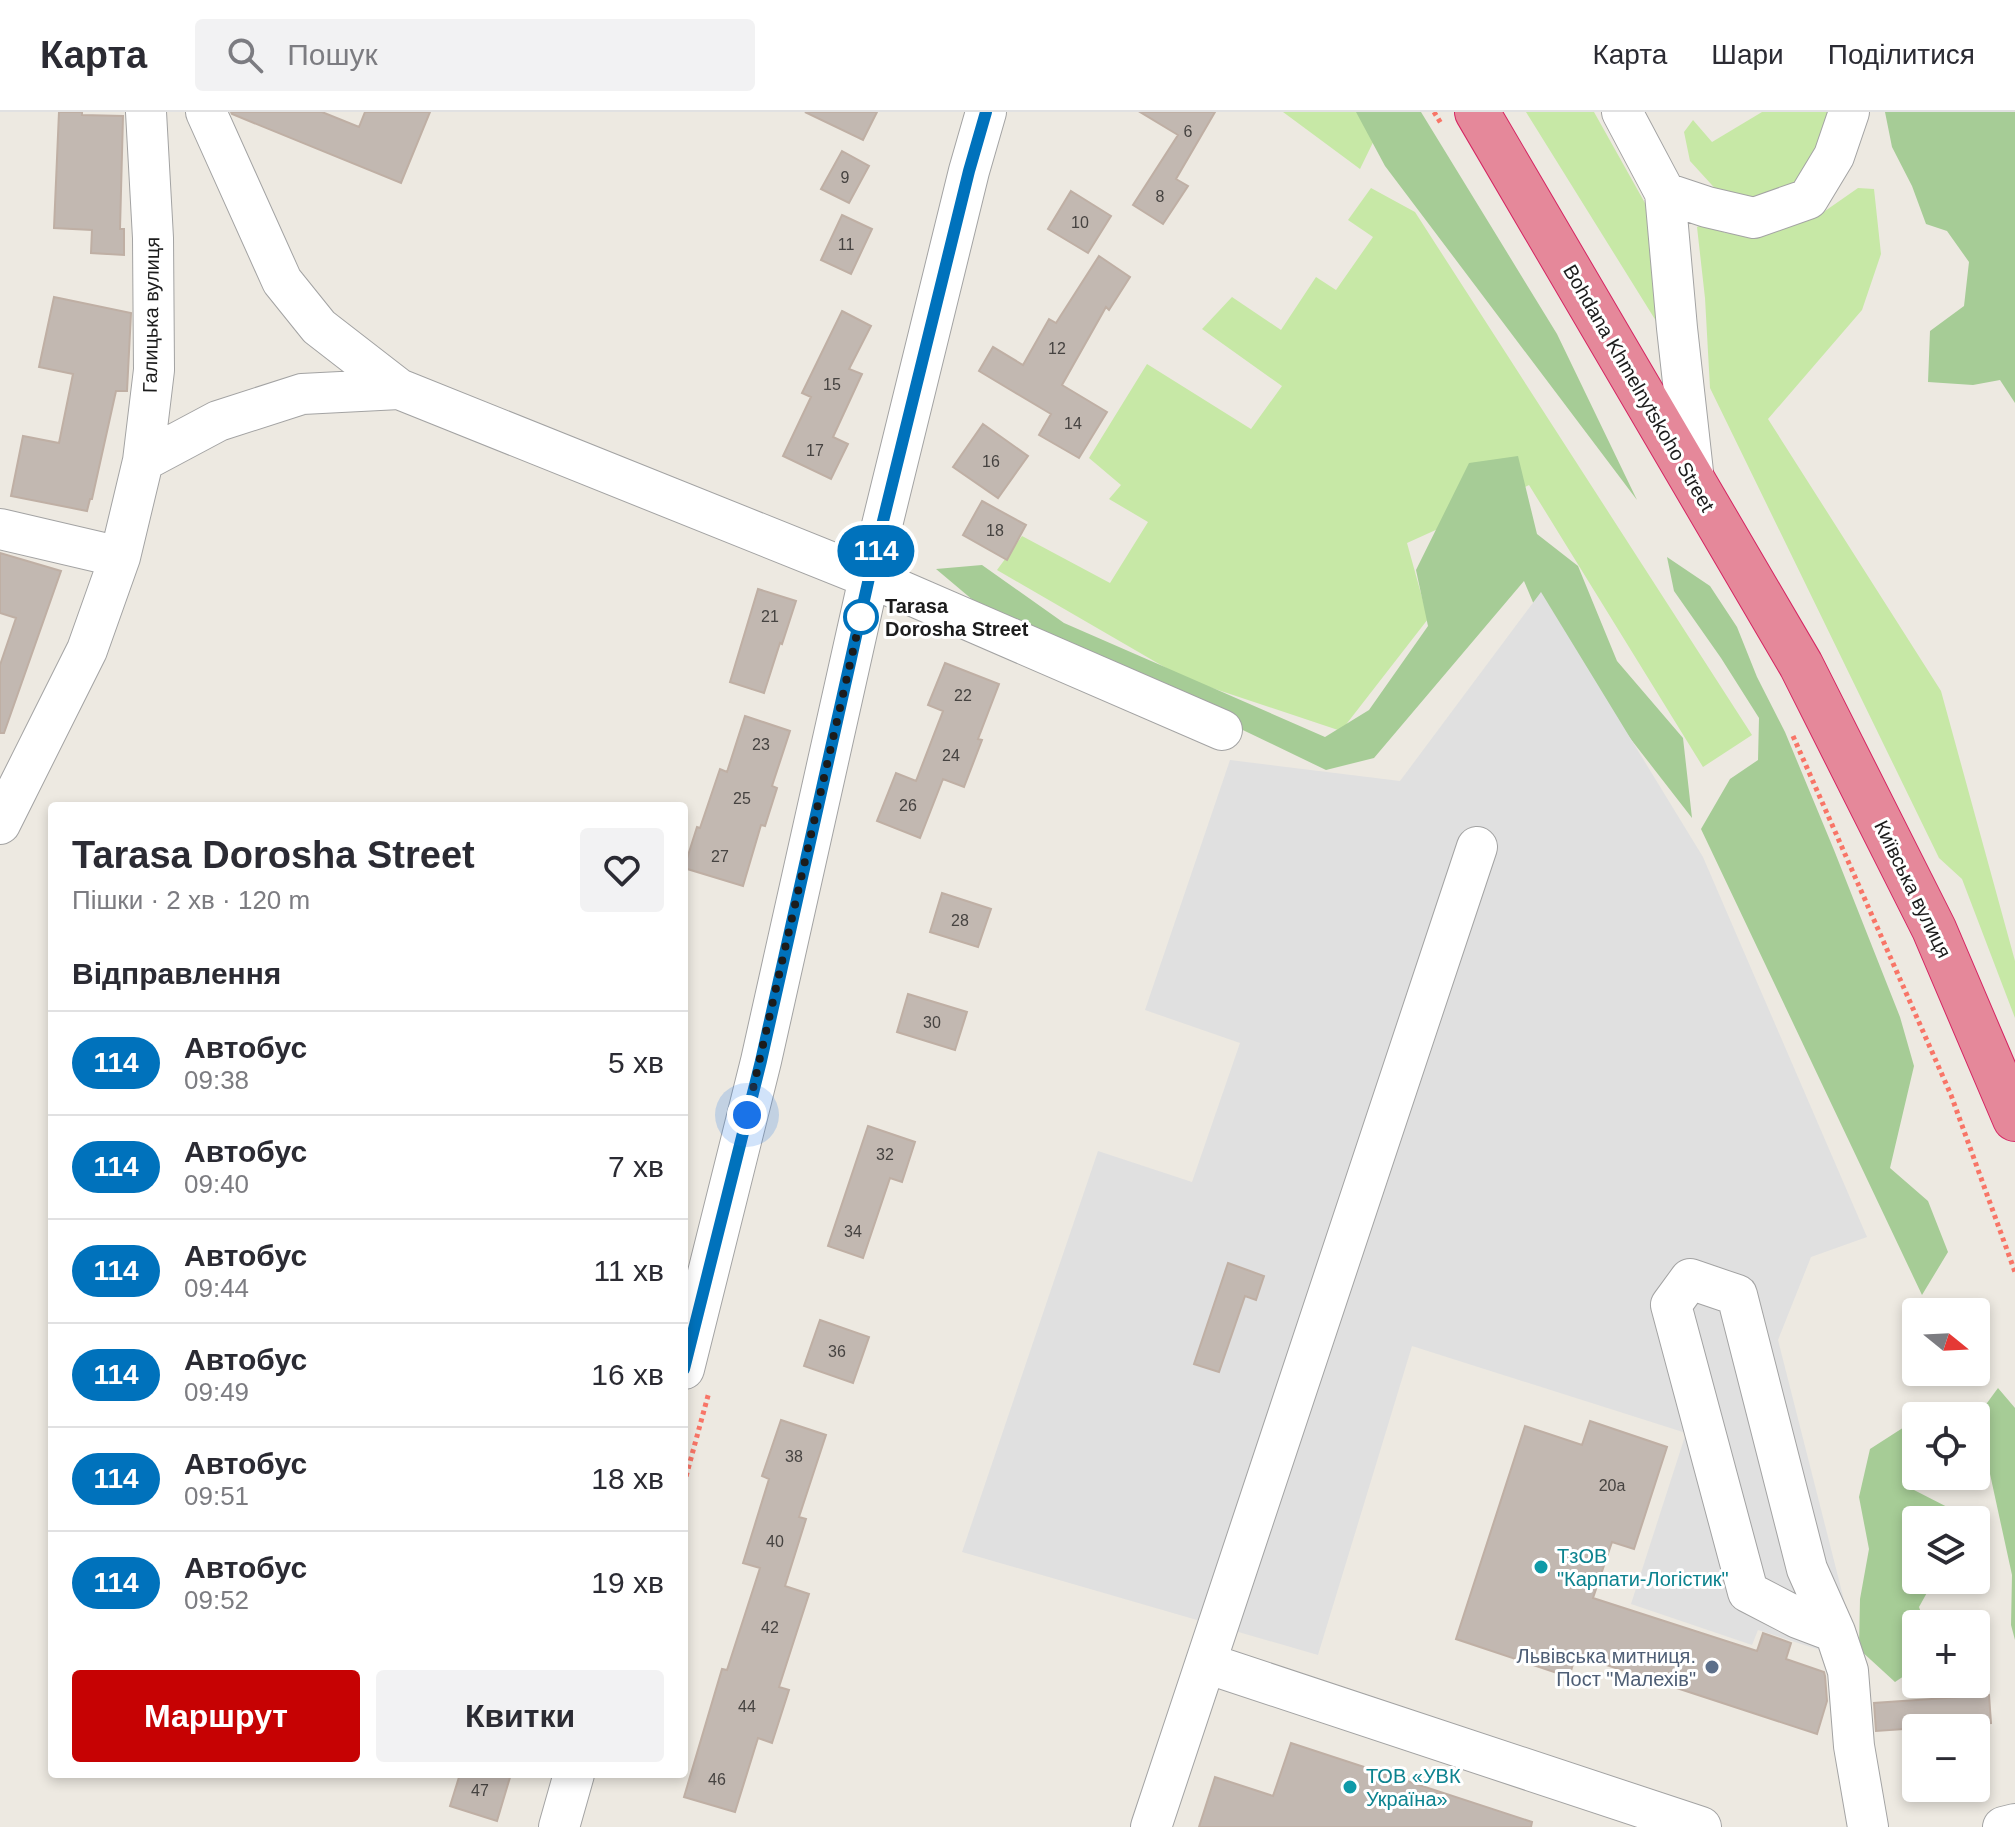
<!DOCTYPE html>
<html lang="uk">
<meta charset="utf-8">
<style>
body{margin:0;font-family:Helvetica,sans-serif;background:#f2f2f3;color:#2b2b33;height:100vh;display:flex;flex-direction:column;font-size:30px;white-space:nowrap}
*{box-sizing:border-box;margin:0}
p{font-size:26px;color:#7c7c81}
.icon{flex:none;width:44px;height:44px;fill:none;stroke:currentColor;stroke-width:2;stroke-linecap:round;stroke-linejoin:round}
.map{position:relative;flex:1;overflow:hidden}
.panel{position:absolute;left:48px;top:690px;width:640px;height:976px;display:flex;flex-direction:column;background:#fff;border-radius:8px;box-shadow:0 4px 12px #0003}
.panel>*{flex:none}
.badge{padding:0 16px;border-radius:26px;font-size:28px;line-height:52px}
.needle{width:52px;rotate:108deg}
.buttons{position:absolute;left:1902px;top:1186px;display:grid;gap:16px}
.buttons a{display:grid;place-items:center;width:88px;height:88px;border-radius:8px;background:#fff;box-shadow:0 4px 12px #0003;font-size:40px}
.you{position:absolute;width:40px;height:40px;margin:-20px;border:6px solid #fff;border-radius:50%;background:#1a73e8;box-shadow:0 0 0 12px #1a73e833}
.map>.badge{position:absolute;translate:-50% -50%;box-shadow:0 0 0 4px #fff}
h2{padding:0 24px;font-size:30px;line-height:72px}
.round{display:grid;place-items:center;flex:none;width:84px;height:84px;border-radius:8px;background:#f2f2f3}
.overview{display:flex;align-items:center;justify-content:space-between;height:136px;padding:0 24px}
h1{font-size:38px;font-weight:600;line-height:60px}
.action{display:flex;gap:16px;margin-top:auto;padding:16px 24px}
.action a{flex:1;height:92px;border-radius:8px;background:#c60203;color:#fff;font-size:32px;font-weight:600;line-height:92px;text-align:center}
.action a+a{background:#f2f2f3;color:#2b2b33}
ul{padding:0;list-style:none}
li{display:flex;align-items:center;gap:24px;height:104px;padding:0 24px;border-top:2px solid #e1e1e2}
li div{flex:1}
li b{display:block;font-size:30px}
li em{font-style:normal}
li .badge{min-width:88px;font-weight:700;text-align:center}
header{display:flex;align-items:center;gap:48px;box-sizing:border-box;height:112px;padding:0 40px;background:#fff;border-bottom:2px solid #e1e1e2}
header strong{font-size:38px}
nav{display:flex;gap:44px;margin-inline-start:auto;font-size:28px}
.search{width:560px;height:72px;background:#f2f2f3;display:flex;align-items:center;gap:20px;box-sizing:border-box;padding:0 28px;border-radius:8px;color:#7c7c81;font-size:30px}
.map>svg:first-child{display:block}
.grass{fill:#c7e8a6}
.forest{fill:#a6cc96}
.parking{fill:#e0e0e0}
.building{fill:#c2b8b1;stroke:#bfafa4;stroke-width:2}
.lines{fill:none;stroke-linecap:round;stroke-linejoin:round}
.minor-casing{stroke:#a3a3a3;stroke-width:42}
.highway-casing{stroke:#d52562;stroke-width:46}
.path{stroke:#f87567;stroke-width:5;stroke-dasharray:4 4;stroke-linecap:butt}
.minor{stroke:#fff;stroke-width:40}
.highway{stroke:#e5889a;stroke-width:44}
.line-casing{stroke:#fff;stroke-width:18}
.line{stroke:#0072bc;stroke-width:12}
.walk{stroke:#1c1c1c;stroke-width:8;stroke-dasharray:0 14.4}
.stop-dot{fill:#fff;stroke:#0072bc;stroke-width:4}
.culture-dot{fill:#0f9aa8;stroke:#fff;stroke-width:3}
.service-dot{fill:#5c6f8a;stroke:#fff;stroke-width:3}
.labels{text-anchor:middle;dominant-baseline:central;stroke-width:6;stroke-linejoin:round;paint-order:stroke}
.number-label{font-size:16px;fill:#464341}
.street-label{font-size:20px;fill:#1c1c1c;stroke:#fff}
.stop-label{font-size:20px;font-weight:bold;fill:#1c1c1c;stroke:#fff;text-anchor:start}
.culture-label{font-size:20px;fill:#0d838f;stroke:#fff;text-anchor:start}
.service-label{font-size:20px;fill:#4e5e75;stroke:#fff;text-anchor:end}
</style>
<header>
<strong>Карта</strong>
<div class="search"><svg class="icon" aria-label="search" viewBox="0 0 24 24"><circle cx="10" cy="10" r="6"/><path d="M15 15l6 6"/></svg>Пошук</div>
<nav><a>Карта</a><a>Шари</a><a>Поділитися</a></nav>
</header>
<div class="map">
<svg width="2015" height="1715" viewBox="0 0 2015 1715">
<rect width="100%" height="100%" fill="#ede9e1"/>
<path class="grass" d="M1283,0h80l17,16 -20,41z
M1526,0h68l56,100 11,117z
M1762,0h68l-31,80 -39,13 -39,-10 -31,-34 -6,-29 9,-12 19,22z
M1371,76l44,24 337,523 -49,32 -174,-282 -47,24 -75,34 21,76 -87,112 -156,-52 -188,-109 25,-34 88,47 38,-61 -39,-23 12,-14 -32,-27 58,-94 104,65 31,-43 -80,-57 30,-32 49,33 35,-53 20,13 37,-53 -25,-17z
M1858,76l16,1 7,65 -19,56 -94,109 173,272 74,270v57l-53,-139 -23,-21 -229,-470 -5,-90 -8,-71 11,-5 17,11 39,3 51,-18z"/>
<path class="forest" d="M1356,0h65l136,222 80,166 -252,-334z
M1885,0h130v291l-15,-23 -27,5 -45,-3 2,-51 34,-25 5,-44 -22,-31 -21,-7 -14,-38 -20,-39z
M1518,344l19,78 41,32 39,95 66,77 9,80 -149,-192 -19,-45 -150,177 -48,12 -352,-169 -38,-32 46,-4 82,58 261,114 44,-27 59,-84 -12,-56 53,-107z
M1667,445l43,29 27,41 20,50 28,55 49,118 66,167 14,49 -24,102 38,33 20,51 -26,43 -221,-466 29,-50 28,-19 1,-42 -38,-60 -47,-67z
M1998,1276l17,20v232l-4,-15 1,-50 -22,-101 -14,-29v-27z
M1912,1310l4,46 -2,22 43,22 -2,8h-39v60h18l-15,27 6,17h-9v44l-21,14 -36,-33 1,-50 9,-50 -10,-52 11,-48z"/>
<path class="parking" d="M1541,480l162,265 164,380 -56,20 -33,83 82,323 -102,-33 -6,15 -121,-41 55,-171 -274,-87 -94,309 -356,-103 136,-401 94,31 48,-139 -95,-33 85,-250 170,21z"/>
<path class="building" d="M59,0h23v3l41,1 -3,113h4v26l-33,-2 1,-23 -38,-2z
M231,0h91l37,15 6,-15h65l-29,71 -169,-69z
M805,0h72l-14,28z
M1140,0h75l-39,67 12,7 -25,38 -30,-19 45,-70z
M842,39l27,15 -20,37 -28,-14z
M1071,79l40,25 -23,37 -40,-24z
M842,103l30,14 -21,45 -30,-14z
M1099,144l31,21 -21,33 -3,-3 -44,78 45,27 -28,46 -40,-23 12,-21 -72,-43 14,-24 30,18 26,-46 7,4z
M54,185l77,16 -4,78h-11l-24,108h-2l-3,12 -76,-15 12,-60 36,7 14,-69 -34,-7z
M842,199l29,15 -22,43 13,5 -29,63 15,7 -17,35 -48,-23 28,-59 -9,-4z
M983,312l45,32 -30,42 -45,-31z
M982,389l44,24 -19,35 -44,-25z
M0,441l61,18 -57,162h-4v-68l16,-47 -16,-5z
M758,477l38,12 -14,43 -2,-1 -16,50 -34,-11z
M945,551l54,21 -21,55 4,1 -18,47 -21,-8 -23,59 -43,-17 19,-48 20,8 27,-70 -15,-6z
M745,604l45,15 -18,55 5,2 -12,38 -4,-1 -18,61 -59,-18 13,-41 3,1 20,-59 7,3z
M942,781l49,16 -13,38 -48,-15z
M908,882l59,18 -12,38 -58,-18z
M868,1014l47,16 -13,40 -12,-4 -27,80 -35,-12z
M1228,1151l36,13 -8,24 -11,-4 -26,76 -25,-8z
M820,1208l49,17 -16,46 -49,-17z
M781,1308l45,15 -27,82 7,2 -21,67 24,8 -30,93 10,3 -17,53 -14,-5 -23,74 -51,-15 38,-128 5,1 33,-102 -17,-5 26,-84 -7,-3z
M1590,1309l77,26 -33,102 -22,-7 -19,56 164,53 6,-18 28,10 -5,16 38,13 1,4 2,25 -10,33 -241,-79 -7,22 -113,-38 69,-213 57,19z
M1989,1583l2,28 -115,8 -2,-28z
M1291,1631l241,79 -1,5h-332l16,-50 58,19z
M460,1662h51l-14,47 -47,-15z"/>
<g class="lines">
<defs>
<path id="minor" d="M206,0l76,169 37,46 80,62 491,197 332,144
M1622,0l43,81 12,135 17,153
M1665,81l42,14 47,11 54,-19 26,-43 15,-44
M143,349l75,-40 84,-27 97,-5
M0,417l120,28
M0,712l87,-174 33,-93 23,-96 11,-91 -1,-132 -7,-126
M684,1257l77,-308 108,-483 100,-407 17,-59
M1835,1520l-37,-14 -50,-26 -77,-287 19,-26 47,16 70,274 28,63 13,39 6,75 14,81
M1206,1551l495,164
M559,1715l15,-53
M1151,1715l326,-980
M2003,1715l12,-3"/>
<path id="highway" d="M1477,0l324,553 133,264 81,190"/>
</defs>
<use href="#minor" class="minor-casing"/>
<use href="#highway" class="highway-casing"/>
<path class="path" d="M1434,0l8,13
M1793,624l158,359 64,177
M684,1372l25,-92"/>
<use href="#minor" class="minor"/>
<use href="#highway" class="highway"/>
</g>
<g class="lines">
<defs>
<path id="line" d="M684,1257l77,-308 108,-483 100,-407 17,-59"/>
</defs>
<use href="#line" class="line-casing"/>
<use href="#line" class="line"/>
<path class="walk" d="M747,1003l116,-508 -2,10"/>
</g>
<circle class="stop-dot" cx="861" cy="505" r="16"/>
<g class="culture-dot">
<circle cx="1541" cy="1455" r="8"/>
<circle cx="1350" cy="1675" r="8"/>
</g>
<circle class="service-dot" cx="1712" cy="1555" r="8"/>
<g class="labels">
<g class="number-label">
<text x="1188" y="19">6</text>
<text x="845" y="65">9</text>
<text x="1160" y="84">8</text>
<text x="1080" y="110">10</text>
<text x="846" y="132">11</text>
<text x="1057" y="236">12</text>
<text x="832" y="272">15</text>
<text x="1073" y="311">14</text>
<text x="815" y="338">17</text>
<text x="991" y="349">16</text>
<text x="995" y="418">18</text>
<text x="770" y="504">21</text>
<text x="963" y="583">22</text>
<text x="761" y="632">23</text>
<text x="951" y="643">24</text>
<text x="742" y="686">25</text>
<text x="908" y="693">26</text>
<text x="720" y="744">27</text>
<text x="960" y="808">28</text>
<text x="932" y="910">30</text>
<text x="885" y="1042">32</text>
<text x="853" y="1119">34</text>
<text x="837" y="1239">36</text>
<text x="794" y="1344">38</text>
<text x="1612" y="1373">20а</text>
<text x="775" y="1429">40</text>
<text x="770" y="1515">42</text>
<text x="747" y="1594">44</text>
<text x="717" y="1667">46</text>
<text x="480" y="1678">47</text>
</g>
<g class="street-label">
<text transform="translate(151 203) rotate(-89)">Галицька вулиця</text>
<text transform="translate(1639 276) rotate(60)">Bohdana Khmelnytskoho Street</text>
<text transform="translate(1913 777) rotate(64)">Київська вулиця</text>
</g>
<g class="stop-label">
<text x="885" y="494">Tarasa<tspan x="885" dy="23">Dorosha Street</tspan></text>
</g>
<g class="culture-label">
<text x="1557" y="1444">ТзОВ<tspan x="1557" dy="23">"Карпати-Логістик"</tspan></text>
<text x="1366" y="1664">ТОВ «УВК<tspan x="1366" dy="23">Україна»</tspan></text>
</g>
<g class="service-label">
<text x="1696" y="1544">Львівська митниця.<tspan x="1696" dy="23">Пост "Малехів"</tspan></text>
</g>
</g>
</svg>
<div class="buttons">
<a><svg class="needle" viewBox="-14 -14 28 28"><path d="M0-13l5 13h-10z" fill="#e53935"/><path d="M0 13l5-13h-10z" fill="#7c7c81"/></svg></a>
<a><svg class="icon" aria-label="locate" viewBox="0 0 24 24"><circle cx="12" cy="12" r="6"/><path d="M12 2v4M12 18v4M2 12h4M18 12h4"/></svg></a>
<a><svg class="icon" aria-label="layers" viewBox="0 0 24 24"><path d="M12 4l9 5-9 5-9-5zM3 14l9 5 9-5"/></svg></a>
<a>+</a>
<a>−</a>
</div>
<div class="you" style="left:747px;top:1003px"></div>
<b class="badge" style="left:876px;top:439px;background:#0072bc;color:#fff">114</b>
<section class="panel">
<div class="overview"><div><h1>Tarasa Dorosha Street</h1><p>Пішки · 2 хв · 120 m</p></div><a class="round"><svg class="icon" aria-label="heart" viewBox="0 0 24 24"><path d="M12 20l-8-8c-3-5 5-10 8-4 3-6 11-1 8 4z"/></svg></a></div>
<h2>Відправлення</h2>
<ul>
<li><span class="badge" style="background:#0072bc;color:#fff">114</span><div><b>Автобус</b><p>09:38</p></div><em>5 хв</em></li>
<li><span class="badge" style="background:#0072bc;color:#fff">114</span><div><b>Автобус</b><p>09:40</p></div><em>7 хв</em></li>
<li><span class="badge" style="background:#0072bc;color:#fff">114</span><div><b>Автобус</b><p>09:44</p></div><em>11 хв</em></li>
<li><span class="badge" style="background:#0072bc;color:#fff">114</span><div><b>Автобус</b><p>09:49</p></div><em>16 хв</em></li>
<li><span class="badge" style="background:#0072bc;color:#fff">114</span><div><b>Автобус</b><p>09:51</p></div><em>18 хв</em></li>
<li><span class="badge" style="background:#0072bc;color:#fff">114</span><div><b>Автобус</b><p>09:52</p></div><em>19 хв</em></li>
</ul>
<div class="action"><a>Маршрут</a><a>Квитки</a></div>
</section>
</div>
